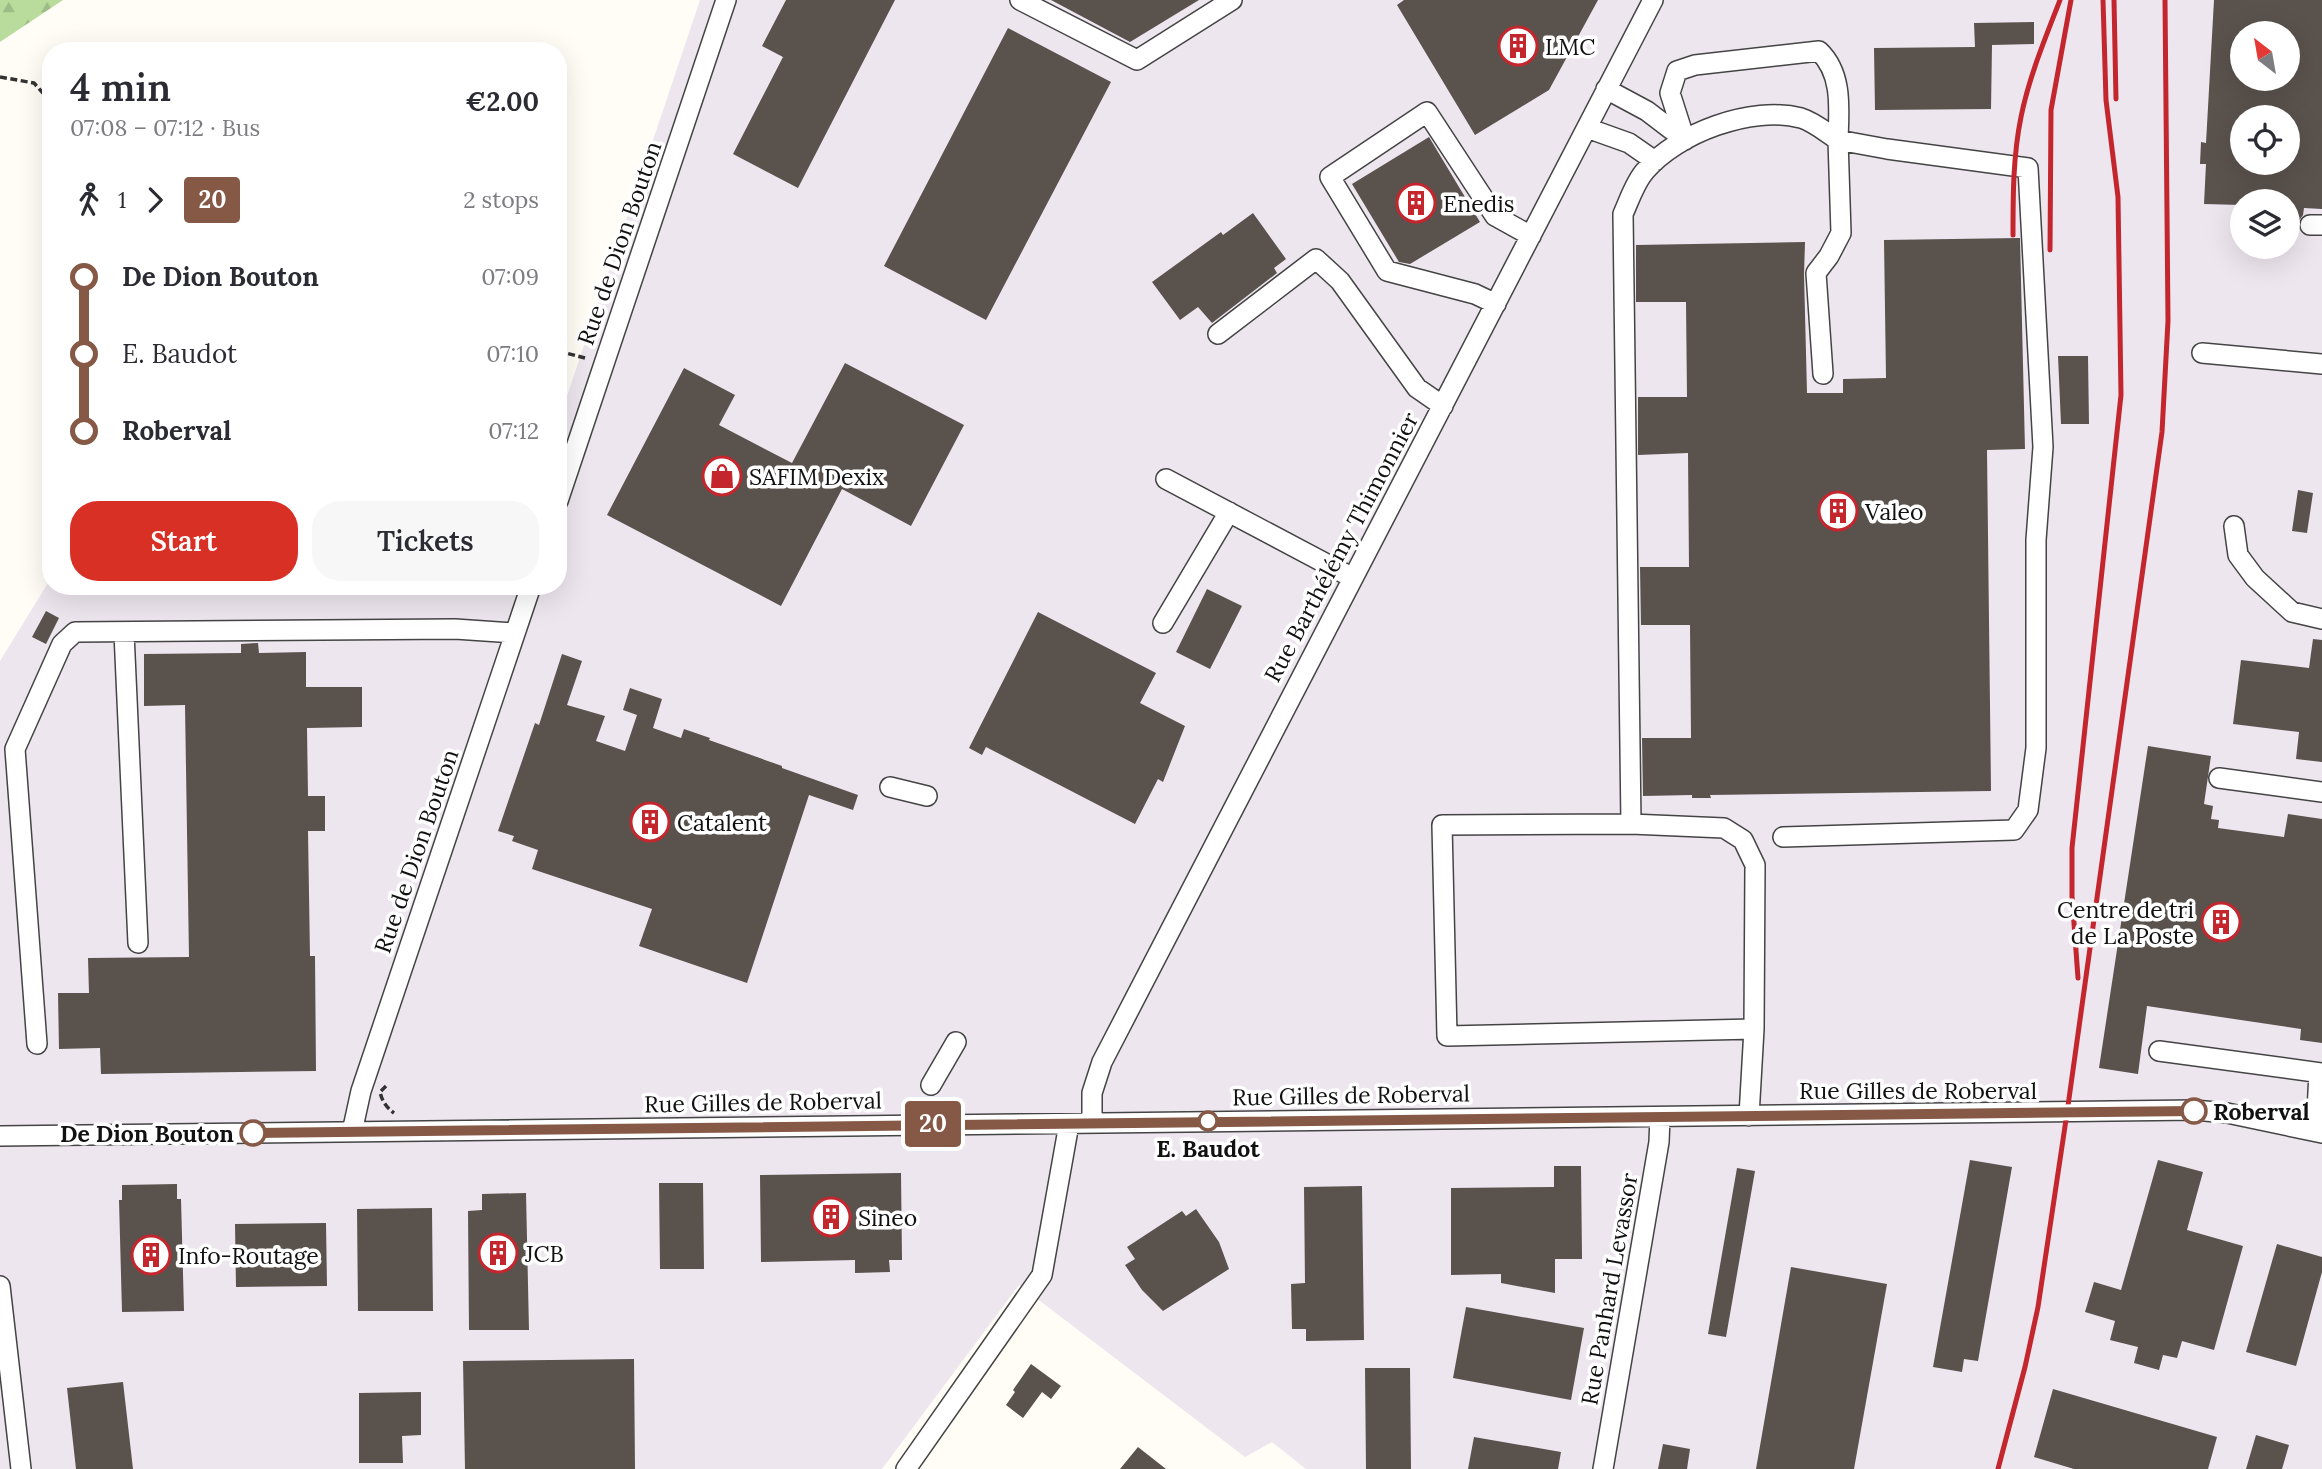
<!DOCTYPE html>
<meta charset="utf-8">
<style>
body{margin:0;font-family:Lora,serif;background:#f7f7f7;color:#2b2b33;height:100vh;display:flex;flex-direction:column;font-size:26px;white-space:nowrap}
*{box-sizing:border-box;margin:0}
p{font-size:23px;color:#7c7c81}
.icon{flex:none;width:38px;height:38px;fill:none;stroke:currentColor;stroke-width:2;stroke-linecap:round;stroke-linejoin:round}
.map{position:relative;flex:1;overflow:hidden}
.panel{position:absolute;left:42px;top:42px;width:525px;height:553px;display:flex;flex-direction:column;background:#fff;border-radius:28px;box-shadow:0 7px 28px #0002}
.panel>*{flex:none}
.badge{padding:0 14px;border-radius:5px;font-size:24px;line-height:46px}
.needle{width:46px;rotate:329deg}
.controls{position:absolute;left:2230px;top:21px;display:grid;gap:14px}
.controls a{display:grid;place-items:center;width:70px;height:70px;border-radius:50%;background:#fff;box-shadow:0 7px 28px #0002;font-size:35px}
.map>.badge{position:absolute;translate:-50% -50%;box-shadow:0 0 0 4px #fff}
.legs{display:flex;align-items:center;gap:10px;height:77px;padding:0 28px;font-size:23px}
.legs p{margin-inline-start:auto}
.overview{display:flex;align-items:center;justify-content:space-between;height:119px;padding:0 28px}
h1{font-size:38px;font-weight:600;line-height:52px}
.primary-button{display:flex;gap:14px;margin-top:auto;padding:14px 28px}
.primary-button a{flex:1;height:80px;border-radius:28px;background:#d93025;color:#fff;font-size:28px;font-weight:600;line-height:80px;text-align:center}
.primary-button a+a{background:#f7f7f7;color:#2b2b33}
ul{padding:0 28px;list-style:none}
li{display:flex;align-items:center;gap:24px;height:77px;font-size:26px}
li i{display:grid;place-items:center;width:10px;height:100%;margin:0 9px;background:currentColor}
li i::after{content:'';width:18px;height:18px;margin:-9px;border:5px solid;border-radius:50%;background:#fff}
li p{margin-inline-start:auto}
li:first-child i{background:linear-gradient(#0000 50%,currentColor 0)}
li:last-child i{background:linear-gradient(currentColor 50%,#0000 0)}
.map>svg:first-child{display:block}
.industrial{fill:#eee6ef;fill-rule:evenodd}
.forest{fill:url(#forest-firs)}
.building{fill:#5a524d;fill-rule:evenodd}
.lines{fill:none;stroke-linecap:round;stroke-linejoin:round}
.minor-casing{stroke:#444;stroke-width:22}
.path{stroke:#333;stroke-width:3.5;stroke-dasharray:7 3.5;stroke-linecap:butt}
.minor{stroke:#fff;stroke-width:19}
.rail{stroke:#c4262e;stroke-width:5}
.line-1-casing{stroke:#fff;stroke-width:16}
.line-1{stroke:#855946;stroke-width:10}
.stop-1-dot{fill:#fff;stroke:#855946;stroke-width:3.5}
.labels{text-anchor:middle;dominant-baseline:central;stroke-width:7;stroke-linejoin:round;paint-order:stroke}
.poi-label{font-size:23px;fill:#111;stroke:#fff;text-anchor:start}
.street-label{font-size:23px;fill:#111;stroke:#fff}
.stop-label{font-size:23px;font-weight:bold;fill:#111;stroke:#fff;text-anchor:start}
</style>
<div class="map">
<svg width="2322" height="1469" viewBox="0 0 2322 1469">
<defs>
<pattern id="forest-firs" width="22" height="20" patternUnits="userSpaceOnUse" patternTransform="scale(1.75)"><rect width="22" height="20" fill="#b9dc9c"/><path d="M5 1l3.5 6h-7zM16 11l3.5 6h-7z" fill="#9ebc85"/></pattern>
</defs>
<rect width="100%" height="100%" fill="#fffdf5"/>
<path class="industrial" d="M700,0h1622v1469h-1016l-34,-27 -27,15 -226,-172 -137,184h-882v-808l51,-83v8h507v-178h5zM2242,33h45v46h-45zM2242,117h45v46h-45zM2242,201h45v46h-45z"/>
<path class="forest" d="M0,0h63l-63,42z"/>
<path class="building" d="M786,0h109l-97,188 -65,-34 50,-97 -21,-11z
M1051,0h148l-69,42z
M1404,0h194l-49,90 -74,45 -78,-130z
M2214,0h108v209l-18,-1 -1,7 -5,7h-11v-21h-45v4l-38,-1 2,-40h-6l1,-22 5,1zM2242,33h45v46h-45zM2242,117h45v46h-45z
M2034,22v22l-42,1 -1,64 -116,1 -1,-62 101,-1 -1,-24z
M1008,28l103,54 -125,238 -102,-54z
M1429,137l51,85 -70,42 -11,-2 -47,-78z
M1253,213l33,46 -12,9 3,5 -65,50 -14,-16 -18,13 -28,-38 69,-50 2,3z
M2020,238l5,211 -38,1 4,341 -281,4 1,3h-19v-3l-49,1 -1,-58h49l-1,-113h-49l-1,-58h49l-1,-114 -50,2v-58h49l-1,-95h-50v-57l169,-3 -1,32 3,119h36v-14l43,-1 -2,-138z
M2058,356h30l1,68h-28z
M845,363l119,62 -53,101 -69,-37 -61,117 -174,-91 77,-147 51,27 -16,30 73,38z
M2298,490l15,3 -6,40 -15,-2z
M1207,589l35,17 -32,63 -34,-17z
M46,611l13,7 -13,26 -14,-7z
M1038,612l118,61 -16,30 45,23 -22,56 -5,-3 -23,45 -149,-77 -4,8 -13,-7z
M2313,639l9,1v122l-26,-3 3,-27 -66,-8 8,-64 68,8z
M258,643l1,10 47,-1v35h56v40l-55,1 1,68h17v35h-17l2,125h5l1,115 -215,3 -1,-26 -41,1 -1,-56h31l-1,-35 101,-1 -4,-252 -41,1v-52l97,-1v-9z
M562,654l20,7 -15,44 38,11 -9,25 29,10 12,-36 -14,-5 7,-22 32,11 -9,29 28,10 3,-9 26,9 -1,2 73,26v2l76,27 -5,15 -44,-15 -62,188 -108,-37 13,-37 -120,-40 6,-19 -26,-9 2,-5 -16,-5 37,-108 4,2z
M2148,746l63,10 -7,48 9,2 -2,13 8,1 -1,8 66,9 4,-23 34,5v224l-22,-3 1,-11 -154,-23 -9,68 -39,-6z
M1970,1160l42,7 -34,194 -14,-2 -2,13 -29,-5z
M2158,1160l45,12 -16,58 56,16 -29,104 -32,-9 -5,17 -14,-3 -4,15 -25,-7 4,-16 -28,-7 5,-19 -30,-9 9,-30 27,8z
M1554,1166h27l1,93h-27v34l-54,-10v-9l-50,1v-87l103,-1z
M1737,1168l18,3 -29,166 -18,-3z
M901,1173l1,87h-13l1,12 -35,1v-13l-94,2 -1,-87z
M659,1183h44l1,86h-44z
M177,1184v15h4l3,112 -62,1 -3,-112h3v-15z
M1362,1186l2,154 -58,1v-12h-14l-1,-45 14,-1 -1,-96z
M526,1193l3,137h-60l-1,-119 14,-1v-16z
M432,1208l1,103h-75l-1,-102z
M1196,1209l23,33 10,27 -66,42 -21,-21 -17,-25 10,-6 -8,-12 55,-36 4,5z
M326,1223l1,63 -91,1 -1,-63z
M2277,1244l45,13v15l-26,94 -50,-14z
M1791,1267l96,17 -33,185h-98z
M1466,1307l118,21 -13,72 -118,-22z
M634,1359l1,110h-170l-2,-108z
M1031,1364l30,22 -10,13 -9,-7 -19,26 -17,-13 9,-13 -2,-2z
M1365,1368h45l1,101h-45z
M123,1382l10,87h-57l-9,-81z
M2053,1389l164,48 -9,32h-134l-40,-12z
M421,1392v43l-19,1 1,27h-44v-70z
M2256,1435l33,10 -7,24h-36z
M1474,1437l87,15 -3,17h-90z
M1663,1444l27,5 -3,20h-29z
M1138,1447l28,22h-46z"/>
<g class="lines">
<defs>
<path id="minor" d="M1020,0l117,60 95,-60
M1606,89l41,22 38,29
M1587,128l42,15 26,18
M1685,140l-15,-47 7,-22 18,-6 124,-14c24,23 20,58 19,89l49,9 141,19 15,279 -7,93v208l-8,62 -14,20 -231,7
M2310,225h12
M1496,304l-21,-10 -88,-23 -57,-94 97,-65 68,104 36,20
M1218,334l98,-75 24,22 77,107 26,18
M2202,353l120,11
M1166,479l187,99
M558,501l168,-501
M2234,526l4,29 17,23 37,34 30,7
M1163,623l66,-111
M124,633l14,310
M2219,778l103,14
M890,787l37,9
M1631,824l-8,-610c6,-13 12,-32 22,-43 32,-38 107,-66 156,-53 13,4 26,15 37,22l3,93 -12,23 -13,17 7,101
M37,1044l-22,-295 47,-105 13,-12 380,-3 60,4
M2159,1051l163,22
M931,1085l25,-43
M1749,1116l5,-87 1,-164 -12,-25 -19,-12 -93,-4 -189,1 5,211 307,-7
M1092,1123v-30l10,-31 551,-1062
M2316,1131l3,-58
M352,1132l9,-41 170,-505
M0,1136l2194,-26 33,3 95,20
M0,1286l21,183
M906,1469l136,-194 27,-151
M1603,1469l56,-327 1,-25"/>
</defs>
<use href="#minor" class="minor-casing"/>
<path class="path" d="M0,77l34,6 17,19
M558,351l27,7
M386,1086l-6,6c2,9 6,15 14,21"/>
<use href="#minor" class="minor"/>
<path class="rail" d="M2114,0l2,99
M2013,235c0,-39 0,-79 8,-118 8,-40 24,-78 39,-117
M2050,250l1,-140 20,-110
M2078,978l-6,-82v-48l49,-453 -3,-198 -12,-97 -3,-100
M1998,1469l27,-102 13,-60 29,-194 95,-681 6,-111 -3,-321"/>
</g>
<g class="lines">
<defs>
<path id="line-1" d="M253,1133l1941,-22"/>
</defs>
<use href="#line-1" class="line-1-casing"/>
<use href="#line-1" class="line-1"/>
</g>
<defs>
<symbol id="building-ring" viewBox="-11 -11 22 22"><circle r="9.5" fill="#fff" stroke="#c4262e" stroke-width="1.5"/><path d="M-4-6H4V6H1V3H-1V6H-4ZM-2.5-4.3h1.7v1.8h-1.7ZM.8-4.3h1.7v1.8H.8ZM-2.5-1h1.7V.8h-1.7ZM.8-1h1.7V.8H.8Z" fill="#c4262e"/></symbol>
<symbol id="shop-ring" viewBox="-11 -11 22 22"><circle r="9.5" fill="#fff" stroke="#c4262e" stroke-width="1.5"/><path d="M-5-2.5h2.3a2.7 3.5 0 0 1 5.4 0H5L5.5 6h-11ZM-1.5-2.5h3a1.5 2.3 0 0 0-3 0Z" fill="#c4262e"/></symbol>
</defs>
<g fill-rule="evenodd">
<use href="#building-ring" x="1496" y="24" width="44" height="44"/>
<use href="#building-ring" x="1394" y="181" width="44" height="44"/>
<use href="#shop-ring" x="700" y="454" width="44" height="44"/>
<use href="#building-ring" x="1816" y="489" width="44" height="44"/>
<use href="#building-ring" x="628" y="800" width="44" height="44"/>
<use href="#building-ring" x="2199" y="900" width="44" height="44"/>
<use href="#building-ring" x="809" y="1195" width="44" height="44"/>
<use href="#building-ring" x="476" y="1231" width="44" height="44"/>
<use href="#building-ring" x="129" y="1233" width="44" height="44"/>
</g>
<g class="stop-1-dot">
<circle cx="2194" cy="1111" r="12"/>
<circle cx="1208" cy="1121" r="9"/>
<circle cx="253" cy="1133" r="12"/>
</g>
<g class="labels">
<g class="poi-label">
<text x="1545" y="46">LMC</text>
<text x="1443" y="203">Enedis</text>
<text x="749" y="476">SAFIM Dexix</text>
<text x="1865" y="511">Valeo</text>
<text x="677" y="822">Catalent</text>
<text x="2194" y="909" text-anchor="end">Centre de tri<tspan x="2194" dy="26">de La Poste</tspan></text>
<text x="858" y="1217">Sineo</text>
<text x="525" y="1253">JCB</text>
<text x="178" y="1255">Info-Routage</text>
</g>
<g class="street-label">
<text transform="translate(619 243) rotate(-71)">Rue de Dion Bouton</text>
<text transform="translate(1341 547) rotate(-62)">Rue Barthélémy Thimonnier</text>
<text transform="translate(416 851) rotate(-71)">Rue de Dion Bouton</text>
<text x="1918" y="1090">Rue Gilles de Roberval</text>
<text transform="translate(1351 1095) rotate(-1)">Rue Gilles de Roberval</text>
<text transform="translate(763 1102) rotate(-1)">Rue Gilles de Roberval</text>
<text transform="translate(1609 1289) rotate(-80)">Rue Panhard Levassor</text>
</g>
<g class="stop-label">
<text x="2213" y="1111">Roberval</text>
<text x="234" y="1133" text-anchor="end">De Dion Bouton</text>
<text x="1208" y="1148" text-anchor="middle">E. Baudot</text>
</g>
</g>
</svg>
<div class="controls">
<a><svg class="needle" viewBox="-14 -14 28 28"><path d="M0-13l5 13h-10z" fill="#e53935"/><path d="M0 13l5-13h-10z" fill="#7c7c81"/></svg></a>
<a><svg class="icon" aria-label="locate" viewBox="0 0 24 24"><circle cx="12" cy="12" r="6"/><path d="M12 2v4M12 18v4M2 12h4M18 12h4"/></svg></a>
<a><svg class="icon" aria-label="layers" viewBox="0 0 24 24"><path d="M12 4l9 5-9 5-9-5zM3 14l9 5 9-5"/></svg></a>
</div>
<b class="badge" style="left:933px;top:1124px;background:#855946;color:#fff">20</b>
<section class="panel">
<div class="overview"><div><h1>4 min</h1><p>07:08 – 07:12 · Bus</p></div><b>€2.00</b></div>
<div class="legs"><svg class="icon" aria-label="walk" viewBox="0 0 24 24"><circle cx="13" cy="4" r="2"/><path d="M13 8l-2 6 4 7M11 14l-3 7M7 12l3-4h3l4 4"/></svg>1<svg class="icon" aria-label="forward" viewBox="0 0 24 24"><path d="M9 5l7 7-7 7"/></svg><b class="badge" style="background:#855946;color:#fff">20</b><p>2 stops</p></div>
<ul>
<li><i style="color:#855946"></i><b>De Dion Bouton</b><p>07:09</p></li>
<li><i style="color:#855946"></i><span>E. Baudot</span><p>07:10</p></li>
<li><i style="color:#855946"></i><b>Roberval</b><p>07:12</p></li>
</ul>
<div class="primary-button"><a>Start</a><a>Tickets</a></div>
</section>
</div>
